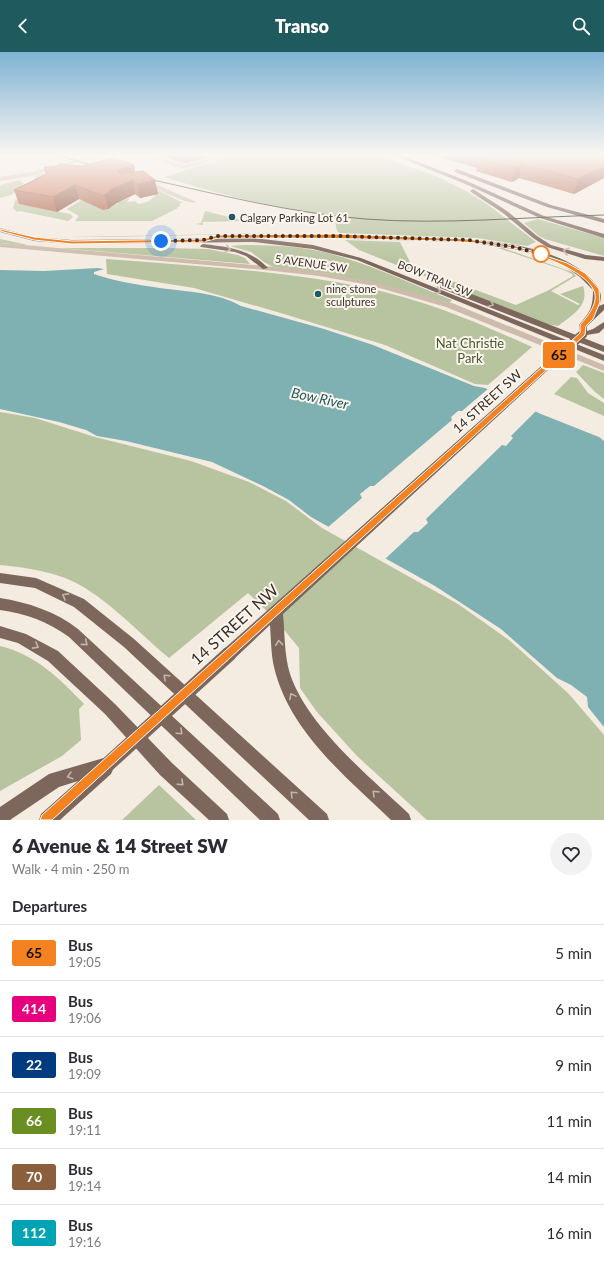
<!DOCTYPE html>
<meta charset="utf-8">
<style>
body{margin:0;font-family:Lato,sans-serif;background:#f2f2f3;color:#2b2b33;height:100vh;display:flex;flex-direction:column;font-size:15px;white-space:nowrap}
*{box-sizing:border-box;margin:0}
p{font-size:13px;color:#7c7c81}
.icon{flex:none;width:22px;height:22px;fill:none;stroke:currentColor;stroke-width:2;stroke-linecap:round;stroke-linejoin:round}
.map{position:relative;height:768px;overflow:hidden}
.sheet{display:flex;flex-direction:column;background:#fff;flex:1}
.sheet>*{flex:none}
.badge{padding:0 8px;border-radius:3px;font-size:14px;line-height:26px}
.you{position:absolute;width:20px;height:20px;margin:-10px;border:3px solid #fff;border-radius:50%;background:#1a73e8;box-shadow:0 0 0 6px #1a73e833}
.map>.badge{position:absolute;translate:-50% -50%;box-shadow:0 0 0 2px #fff}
h2{padding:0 12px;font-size:15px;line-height:36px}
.round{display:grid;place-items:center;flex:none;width:42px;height:42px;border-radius:21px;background:#f2f2f3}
.overview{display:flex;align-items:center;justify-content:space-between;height:68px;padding:0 12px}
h1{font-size:19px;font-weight:800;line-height:30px}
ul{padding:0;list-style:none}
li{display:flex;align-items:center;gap:12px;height:56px;padding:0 12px;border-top:1px solid #e1e1e2}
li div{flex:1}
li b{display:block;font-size:15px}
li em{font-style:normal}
li .badge{min-width:44px;font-weight:700;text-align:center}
header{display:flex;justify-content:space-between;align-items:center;height:52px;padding:0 12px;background:#1f5a5e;color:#fff;font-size:18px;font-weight:800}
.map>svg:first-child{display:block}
.green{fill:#b8c4a0}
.water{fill:#7fb0b2}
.pier{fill:#f4ebe1}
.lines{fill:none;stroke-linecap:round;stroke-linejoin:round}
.minor{fill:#cdbbac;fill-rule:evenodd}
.major{fill:#7d675c;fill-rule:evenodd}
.tram{stroke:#3b302b;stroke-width:1}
.major-bridge-far1{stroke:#7d675c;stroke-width:9}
.major-bridge{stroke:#7d675c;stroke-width:15}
.wall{fill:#ac5a40}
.shaded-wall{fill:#8c4a34}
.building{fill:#c8694b;stroke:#8c4a34}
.oneway{stroke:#c2b5ac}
.line{fill:#f58220;stroke:#fff}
.walk{stroke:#3b302b;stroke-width:4;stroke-dasharray:0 7.2}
.poi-dot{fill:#1f5a5e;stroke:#fbf5ee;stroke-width:1.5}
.stop-dot{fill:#fff;stroke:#f58220;stroke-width:2}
.labels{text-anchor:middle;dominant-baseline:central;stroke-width:4;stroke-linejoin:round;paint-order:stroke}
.far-poi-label{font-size:11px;fill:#3b302b;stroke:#fbf5ee;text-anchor:start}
.far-street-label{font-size:11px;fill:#3b302b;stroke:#fbf5ee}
.park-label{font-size:13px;fill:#4a5a2e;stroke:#fbf5ee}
.street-label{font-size:13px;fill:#3b302b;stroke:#fbf5ee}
.water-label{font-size:14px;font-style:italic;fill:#1f5a5e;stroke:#fbf5ee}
.near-street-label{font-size:16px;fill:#3b302b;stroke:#fbf5ee}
</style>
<header><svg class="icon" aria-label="back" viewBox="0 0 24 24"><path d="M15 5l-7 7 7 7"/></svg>Transo<svg class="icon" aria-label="search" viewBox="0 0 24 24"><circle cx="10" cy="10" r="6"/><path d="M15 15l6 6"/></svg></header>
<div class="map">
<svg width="604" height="768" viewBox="0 0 604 768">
<rect width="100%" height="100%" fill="#f4ebe1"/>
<path class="green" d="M237,102h136l63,22 30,15 21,13 49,38 -9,4 -50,-8 -137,-5 -3,-2 -2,-10 15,1 1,-3c-64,-8 -126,-23 -187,-42z
M45,121l32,3 -58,28 51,10 3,3 -5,4 -48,-10 -3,1 -4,-4 2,-7 21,-20 -1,-5z
M19,128l5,3 -13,12 -11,3v-13z
M156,137l27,14h-3l-1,4h-2l1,1 -26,13h-77l4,-5 -12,-7 14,-9c9,2 21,14 33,5l-2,-1h6v-2l12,-4 -3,4 8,-1 3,3c8,-1 12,-3 17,-8l-1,-1 3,-1z
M205,159l48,12 4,-3 12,3 -26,1v-3l-40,1v3l-8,-1 6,-1z
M538,167l66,19v18l-59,-17 -6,-3 -15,-13z
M285,181l-180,4h-35z
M0,187l28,6 31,3h108l41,1 30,6 7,3 5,6 -250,-21z
M345,188l55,2 12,24 104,39 33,-15 24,-14 -1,-2 -8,-4 -66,-22h5l69,24 4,4 -25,15 27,14 2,-1 -20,-10 23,-8c7,20 -12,30 -25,40l-16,-3 -183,-73z
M242,193c26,0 52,1 77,6 46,10 89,32 133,49l-3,3 -79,-21 -40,-8 -57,-7 -9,-5 -13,-10 -21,-6z
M106,207c87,7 175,11 261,29 58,12 112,35 165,59l-44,38 -13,-1 -90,-39 -101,-31 -90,-26 -87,-14z
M583,313l21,8v26l-10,-8 -18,-19z
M571,325l6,1 11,15 16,10v13l-50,-22z
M0,360l35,6 60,19 96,24 58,21 37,19 36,27 136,76 51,36 60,54 35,41v85h-177l-70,-64 -40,-44 -17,-24 -1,-40 -23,-28 -28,-27 -79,65c-28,-23 -53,-51 -84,-70 -25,-16 -56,-20 -85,-23z
M0,594c35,8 60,33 84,58l-5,5 2,31 -19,16 -62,35z
M159,733l37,35h-74z"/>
<path class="water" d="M98,216l6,1 -10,3v2c20,7 44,11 66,14 28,4 56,4 81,18l83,23 49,16 101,41 11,2 56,26 58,23 5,4v286l-16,-20 -1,-10 -16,-12 -14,-7 -56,-49 -66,-43 -124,-69 -22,-17 -26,-14 -51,-24 -86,-21 -29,-5 -11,-6 -27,-8 -59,-13v-139l44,1z"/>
<path class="pier" d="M489,336l48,22 -26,26 2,2 -7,8 -4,-1 -76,74 2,4 -10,9h-4l-30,28 -57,-32 35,-30 -2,-4 10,-8h4l78,-66 -1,-3 7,-6h4z"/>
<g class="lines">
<path class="minor" d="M55,102c8,0 16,5 24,5 10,0 19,-5 28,-5l-76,22 -31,5v-4l31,-5 43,-11z
M146,102c14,0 25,10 39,11l40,-11h8l-48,15 -10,-2z
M144,127l52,23c-7,4 -44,-16 -54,-20v-2z
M0,191l265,23 54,6 51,9 82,22 152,62v6l-158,-64 -77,-22 -50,-9 -54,-6 -265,-23z"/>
<path class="major" d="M391,102h7l69,27 77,35 60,18v4l-64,-20 -77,-35z
M457,117l94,36 53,14v4l-57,-16 -92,-35 -1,-1z
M473,137l34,22 30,25 14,9 35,10 18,2v4l-19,-2 -38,-12 -14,-9 -30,-25 -32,-21 -1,-1z
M0,176l34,9 38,3 181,-2 60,7 48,13 243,97v6l-247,-101 -44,-11 -60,-7 -181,2 -38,-3 -34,-9z
M269,182c43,0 85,1 128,2 55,2 155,1 195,44 7,8 12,15 7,26l5,-2v6l-17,16v5l6,-2 11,-7v6l-5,5 -19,3 -1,-11c11,-13 14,-17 14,-35l-13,-13 -17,-12 -25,-10 -24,-6 -46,-7 -201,-5v-2z
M203,192c25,3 47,5 65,24l-5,1 -17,-13 -11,-4 -34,-5 -1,-1z
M440,232h6l158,62v6l-164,-64z
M559,300l4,3 -1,2 -279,257c2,20 1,40 7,60 18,53 79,102 119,140l2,6h-20c-45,-43 -102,-89 -117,-153 -3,-13 -3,-28 -4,-42l-36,34 -5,1 -5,-1 -2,-5 2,-5 332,-296z
M0,521l36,5 48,21 50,40 193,175 2,6h-20l-185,-173 -50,-40 -39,-19 -35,-5z
M0,546c27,4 57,14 78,31l200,185 2,6h-20l-191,-183c-20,-15 -44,-24 -69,-27z
M0,574l26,8 32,17 57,53 57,59 55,51 2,6h-20l-49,-45 -55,-61 -57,-53 -30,-18 -18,-5z
M107,705l6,2 2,6 -4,9 -51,46h-21l2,-6 37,-33 -19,6 -49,33h-10v-13l49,-33z"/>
<path class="tram" d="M53,102l45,13
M144,126c73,16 146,35 221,41 79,6 159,-2 239,-4"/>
<path class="major-bridge-far1" d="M559,303l24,-21"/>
<path class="major-bridge" d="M107,713l122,-111"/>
</g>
<path class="wall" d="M158,102h61l-33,9 -7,-1z
M429,102h175v24l-30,16 -55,-16 -7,4 -36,-11 1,-3z
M134,113l1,7 23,22 -18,4 -5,-4 -20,10 -7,5 -5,1 -24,-11 -22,13 -38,-8 -5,-14 32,-16 -2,-7 37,-1z"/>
<path class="shaded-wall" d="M185,102h34l-33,9z
M522,112l-3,14 -7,4 3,-14z
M134,113l2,14 -15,5 -4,-13 1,-1z
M604,114v12l-30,16 4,-15z
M133,128l2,14 -20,10 -7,5 -3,-14 7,-6z
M155,128l3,14 -18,4 -2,-14z
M75,133l4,14 -22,13 -4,-15z"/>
<path class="building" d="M478,102h114l12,4v8l-26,13 -56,-15 -7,4 -36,-11 4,-1z
M114,106l20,7 -16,5 -1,1 3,3 23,-3 12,9 -17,4 -5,-4 -21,9 -7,6h-5l-25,-10 -22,12 -39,-7 33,-16 -3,-7h10l6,-3 21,2z"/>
<defs><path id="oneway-chevron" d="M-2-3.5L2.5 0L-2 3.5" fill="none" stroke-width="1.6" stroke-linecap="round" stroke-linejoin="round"/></defs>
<g class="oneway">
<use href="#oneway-chevron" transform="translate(228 197) rotate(10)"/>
<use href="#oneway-chevron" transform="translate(566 199) rotate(-163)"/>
<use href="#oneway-chevron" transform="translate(438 239) rotate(22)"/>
<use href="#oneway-chevron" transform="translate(491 252) rotate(21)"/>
<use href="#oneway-chevron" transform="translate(65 544) rotate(-151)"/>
<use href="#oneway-chevron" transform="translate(85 591) rotate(40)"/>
<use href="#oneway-chevron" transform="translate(279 591) rotate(-96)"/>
<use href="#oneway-chevron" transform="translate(36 594) rotate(29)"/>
<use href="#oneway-chevron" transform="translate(166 625) rotate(-137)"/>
<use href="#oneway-chevron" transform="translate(292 644) rotate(-118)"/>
<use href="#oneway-chevron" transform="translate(180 680) rotate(43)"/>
<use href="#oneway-chevron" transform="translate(70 724) rotate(164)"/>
<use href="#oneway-chevron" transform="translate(181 731) rotate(43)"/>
<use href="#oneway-chevron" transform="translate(375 741) rotate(-136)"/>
<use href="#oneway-chevron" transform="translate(293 742) rotate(-137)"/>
</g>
<linearGradient id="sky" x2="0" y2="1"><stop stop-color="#7eb2d2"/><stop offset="0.49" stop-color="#faf6f2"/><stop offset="1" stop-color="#faf6f2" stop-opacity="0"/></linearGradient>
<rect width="604" height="210" fill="url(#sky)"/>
<path class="line" d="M0,177l34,8 38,4 131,-2 15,-4 120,-1 130,5 48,7 51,17 18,10 14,16 1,13 -7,17 -7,7 -1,9 -533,485h-12l2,-5 538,-482v-8c7,-8 19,-22 14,-34 -8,-21 -61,-39 -81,-43 -36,-7 -73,-7 -109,-8 -62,-2 -124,-2 -186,-2l-15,4 -131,2 -38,-4 -34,-9z"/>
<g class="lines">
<path class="walk" d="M161,189l42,-1 15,-4h120l130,4 46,7 27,7"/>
</g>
<g class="poi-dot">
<circle cx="232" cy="165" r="4"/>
<circle cx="318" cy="242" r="4"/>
</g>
<circle class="stop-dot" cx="541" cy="202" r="8"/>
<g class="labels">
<g class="far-poi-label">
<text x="240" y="165">Calgary Parking Lot 61</text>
<text x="326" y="236">nine stone<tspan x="326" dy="13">sculptures</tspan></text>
</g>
<g class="far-street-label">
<text transform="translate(311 211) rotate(8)">5 AVENUE SW</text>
<text transform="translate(435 226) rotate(22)">BOW TRAIL SW</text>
</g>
<g class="park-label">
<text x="470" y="291">Nat Christie<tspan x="470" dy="15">Park</tspan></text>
</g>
<g class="street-label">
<text transform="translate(487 349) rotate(-42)">14 STREET SW</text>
</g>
<g class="water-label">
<text transform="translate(320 346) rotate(12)">Bow River</text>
</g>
<g class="near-street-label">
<text transform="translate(234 572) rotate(-42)">14 STREET NW</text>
</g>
</g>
</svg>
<div class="you" style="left:161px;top:189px"></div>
<b class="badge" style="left:559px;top:303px;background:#f58220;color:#111">65</b>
</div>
<section class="sheet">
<div class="overview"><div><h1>6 Avenue &amp; 14 Street SW</h1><p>Walk · 4 min · 250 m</p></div><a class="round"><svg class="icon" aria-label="heart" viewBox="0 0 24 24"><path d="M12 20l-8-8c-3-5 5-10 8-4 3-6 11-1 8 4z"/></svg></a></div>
<h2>Departures</h2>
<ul>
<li><span class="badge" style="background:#f58220;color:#111">65</span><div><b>Bus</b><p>19:05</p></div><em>5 min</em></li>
<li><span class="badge" style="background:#e6007e;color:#fff">414</span><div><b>Bus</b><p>19:06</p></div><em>6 min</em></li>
<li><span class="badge" style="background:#003b80;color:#fff">22</span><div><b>Bus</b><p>19:09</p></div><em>9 min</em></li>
<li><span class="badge" style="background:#6b8e23;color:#fff">66</span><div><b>Bus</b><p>19:11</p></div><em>11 min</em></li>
<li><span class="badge" style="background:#8b5e3c;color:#fff">70</span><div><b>Bus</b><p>19:14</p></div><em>14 min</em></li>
<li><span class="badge" style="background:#00a3b4;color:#fff">112</span><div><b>Bus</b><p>19:16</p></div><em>16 min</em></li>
</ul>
</section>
